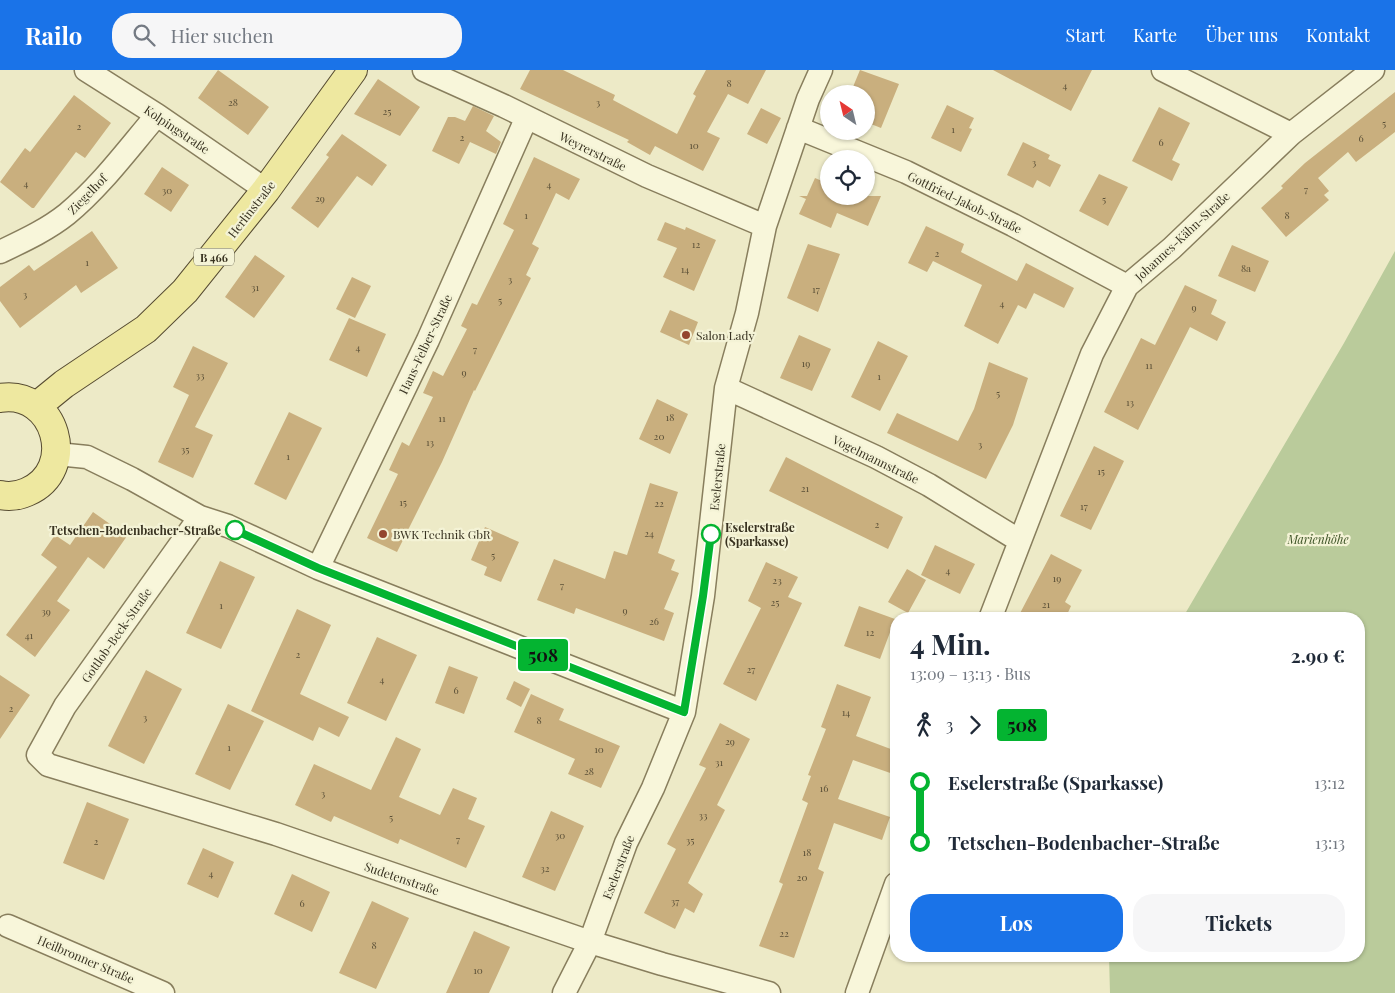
<!DOCTYPE html>
<html lang="de">
<meta charset="utf-8">
<style>
body{margin:0;font-family:"Playfair Display",serif;background:#f6f6f7;color:#1f2937;height:100vh;display:flex;flex-direction:column;font-size:19px;white-space:nowrap}
*{box-sizing:border-box;margin:0}
p{font-size:16px;color:#747a83}
.icon{flex:none;width:28px;height:28px;fill:none;stroke:currentColor;stroke-width:2;stroke-linecap:round;stroke-linejoin:round}
.map{position:relative;flex:1;overflow:hidden}
.side{position:absolute;left:890px;top:542px;width:475px;height:350px;display:flex;flex-direction:column;background:#fff;border-radius:20px;box-shadow:0 1px 4px #0004}
.side>*{flex:none}
.badge{padding:0 10px;border-radius:4px;font-size:18px;line-height:32px}
.needle{width:32px;rotate:325deg}
.tools{position:absolute;left:820px;top:15px;display:grid;gap:10px}
.tools a{display:grid;place-items:center;width:55px;height:55px;border-radius:50%;background:#fff;box-shadow:0 1px 4px #0004;font-size:25px}
.map>.badge{position:absolute;translate:-50% -50%;box-shadow:0 0 0 2px #fff}
.legs{display:flex;align-items:center;gap:8px;height:55px;padding:0 20px;font-size:16px}
.legs p{margin-inline-start:auto}
.headline{display:flex;align-items:center;justify-content:space-between;height:85px;padding:0 20px}
h1{font-size:28px;font-weight:700;line-height:38px}
.primary-button{display:flex;gap:10px;margin-top:auto;padding:10px 20px}
.primary-button a{flex:1;height:58px;border-radius:20px;background:#1a73e8;color:#fff;font-size:20px;font-weight:700;line-height:58px;text-align:center}
.primary-button a+a{background:#f6f6f7;color:#1f2937}
ul{padding:0 20px;list-style:none}
li{display:flex;align-items:center;gap:18px;height:60px;font-size:19px}
li i{display:grid;place-items:center;width:8px;height:100%;margin:0 6px;background:currentColor}
li i::after{content:'';width:12px;height:12px;margin:-6px;border:4px solid;border-radius:50%;background:#fff}
li p{margin-inline-start:auto}
li:first-child i{background:linear-gradient(#0000 50%,currentColor 0)}
li:last-child i{background:linear-gradient(currentColor 50%,#0000 0)}
header{display:flex;align-items:center;gap:30px;box-sizing:border-box;height:70px;padding:0 25px;background:#1a73e8;color:#fff}
header strong{font-size:24px}
nav{display:flex;gap:28px;margin-inline-start:auto;font-size:18px}
.search{width:350px;height:45px;background:#f6f6f7;display:flex;align-items:center;gap:12px;box-sizing:border-box;padding:0 18px;border-radius:20px;color:#747a83;font-size:19px}
.map>svg:first-child{display:block}
.green{fill:#bacb9b}
.building{fill:#c9af7e}
.lines{fill:none;stroke-linecap:round;stroke-linejoin:round}
.minor-casing{stroke:#887e5d;stroke-width:25}
.primary-casing{stroke:#564b31;stroke-width:30}
.minor{stroke:#f8f6da;stroke-width:22}
.primary{stroke:#eee8a0;stroke-width:28}
.line-1-casing{stroke:#fff;stroke-width:11}
.line-1{stroke:#04b431;stroke-width:8}
.poi-dot{fill:#94462f;stroke:#f4f3d6;stroke-width:2}
.stop-1-dot{fill:#fff;stroke:#04b431;stroke-width:2.5}
.labels{text-anchor:middle;dominant-baseline:central;stroke-width:4.5;stroke-linejoin:round;paint-order:stroke}
.number-label{font-size:10px;fill:#5c5138}
.shield{fill:#f4f3d6;stroke:#706c57;stroke-width:1}
.shield-label{font-size:11px;font-weight:bold;fill:#383220}
.street-label{font-size:12px;fill:#383220;stroke:#f4f3d6}
.poi-label{font-size:12px;fill:#383220;stroke:#f4f3d6;text-anchor:start}
.stop-label{font-size:12px;font-weight:bold;fill:#383220;stroke:#f4f3d6;text-anchor:start}
.park-label{font-size:12px;font-style:italic;fill:#3e5427;stroke:#f4f3d6}
</style>
<header>
<strong>Railo</strong>
<div class="search"><svg class="icon" aria-label="search" viewBox="0 0 24 24"><circle cx="10" cy="10" r="6"/><path d="M15 15l6 6"/></svg>Hier suchen</div>
<nav><a>Start</a><a>Karte</a><a>Über uns</a><a>Kontakt</a></nav>
</header>
<div class="map">
<svg width="1395" height="923" viewBox="0 0 1395 923">
<rect width="100%" height="100%" fill="#edeac7"/>
<path class="green" d="M1395,181v742h-285l-1,-37h250v-337h-177l162,-276z"/>
<path class="building" d="M218,0l51,37 -21,28 -50,-37z
M530,0h33l52,25 -2,5 64,34 19,-38 -3,-2 13,-24h60l-18,34 -20,-10 -21,38 13,6 -17,33 -48,-25 -5,9 -23,-13 2,-2 -109,-51z
M860,0l39,14 -18,44 -15,-6v-28h-16z
M993,0h99l-21,41z
M378,9l42,28 -20,29 -46,-22z
M1395,22v40l-39,30 -8,-10 -30,26 11,13 -5,4 5,5 -43,37 -25,-29 22,-20 -2,-2 24,-23z
M74,25l37,28 -26,35 -9,-6 -42,56h-2l-32,-26 25,-34 5,4z
M947,35l27,13 -5,10 3,1 -11,23 -30,-14z
M473,36l21,10 -8,15 15,11 -5,12 -26,-12 -11,22 -27,-13 16,-34h7l10,4z
M1159,37l31,16 -18,37 8,4 -8,17 -40,-20z
M761,38l20,10 -14,26 -20,-10z
M342,64l45,31 -15,21 -15,-10 -39,52 -27,-20 38,-51 -3,-2z
M1023,72l27,13 -2,4 13,6 -11,22 -13,-7 -4,8 -26,-13z
M534,87l46,22 -11,21 -13,-7 -24,51 7,4 -13,27 5,3 -56,113 -1,-1 -32,72 -45,90 -30,-14 31,-64 -9,-4 13,-28 7,4 24,-49 -10,-4 10,-22 10,5 24,-47 -6,-3 11,-23 5,2 37,-75 -11,-6z
M162,97l27,18 -18,27 -27,-18z
M1099,104l29,13 -20,39 -29,-15z
M815,108l14,6v12h52l-13,30 -31,-13 -6,15 -32,-14 7,-15 -7,-3h8z
M665,152l20,8 1,-3 30,13 -22,51 -31,-14 14,-29 -20,-8z
M926,156l38,18 -3,8 56,29 9,-18 48,25 -10,20 -30,-15 -8,16 -8,-4 -20,39 -34,-18 18,-41 -49,-24 -6,11 -19,-9z
M92,161l26,37 -37,25 -5,-8 -56,43 -20,-27v-14l29,-22 5,6z
M808,174l32,10 -22,58 -31,-14z
M1232,175l37,16 -14,31 -37,-16z
M255,185l30,21 -31,42 -29,-21z
M352,207l19,9 -16,32 -19,-9z
M1185,215l32,15 -6,14 15,8 -9,19 -27,-14 -52,103 -34,-18 37,-74 14,7z
M670,240l28,12 -9,23 -29,-13z
M349,248l37,16 -19,43 -38,-17z
M799,265l32,14 -19,42 -32,-13z
M878,271l30,15 -28,55 -29,-14z
M193,276l35,17 -33,64 18,8 -20,43 -35,-16 31,-67 -16,-8z
M989,292l39,16 -15,47 -27,54 -99,-46 10,-20 61,28 16,-32z
M657,329l31,15 -18,40 -31,-15z
M289,342l33,16 -36,72 -32,-16z
M1094,376l30,15 -33,69 -31,-14z
M786,387l117,60 -15,32 -119,-58z
M650,413l28,9 -20,61 17,7 -4,10 8,3 -15,36 10,4 -10,28 -88,-33 -2,6 -37,-14 17,-41 51,20 9,-28 13,4z
M93,442l34,24 -23,33 -16,-12 -31,44 13,9 -35,47 -29,-22 51,-68 -16,-12 14,-20 15,10z
M485,457l34,15 -18,40 -17,-7 3,-8 -16,-7z
M935,475l40,19 -15,30 -39,-19z
M1051,484l31,16 -17,32 6,4 -6,13h-48z
M220,491l35,16 -34,72 -35,-16z
M766,492l32,15 -10,20 14,6 -46,98 -33,-17 38,-76 -13,-7z
M907,499l19,11 -18,33 -20,-11z
M859,536l36,13 -15,40 -36,-13z
M297,539l34,16 -31,69 49,23 -10,20 -20,-10 -6,14 -62,-30z
M377,567l40,18 -31,66 -39,-18z
M449,596l29,11 -14,37 -29,-11z
M146,600l36,19 -38,75 -36,-18z
M0,605l30,20 -30,44z
M514,611l16,8 -9,18 -15,-8z
M837,614l34,13 -15,39 40,15v24l-43,-15 -15,39 52,18 -8,23 -48,-17 -16,46 6,3 -30,86 -35,-12 24,-62 -4,-2 29,-79 -6,-3 9,-24 -3,-1 18,-46 -5,-2z
M531,624l33,15 -5,11 61,26 -19,42 -33,-14 7,-15 -61,-27z
M228,634l36,17 -34,69 -35,-16z
M720,653l30,16 -33,66 8,5 -37,73 15,11 -9,19 -9,-5 -10,21 -31,-16 32,-64 -9,-5 39,-76 -7,-3z
M396,667l25,12 -22,48 41,18 13,-27 24,10 -9,21 17,7 -19,42 -66,-29 -2,5 -64,-28 -3,6 -36,-17 19,-41 57,26z
M87,732l42,17 -25,61 -41,-17z
M551,741l33,15 -29,65 -33,-14z
M203,778l31,14 -16,36 -31,-14z
M292,804l38,18 -18,40 -38,-18z
M372,831l37,17 -33,71 -37,-16z
M474,861l36,16 -21,46h-43z"/>
<g class="lines">
<defs>
<path id="minor" d="M86,0l71,45 109,75
M424,0l80,36 143,70 118,50
M1163,0l128,64
M798,58l108,44 107,53 114,61
M0,182c23,-11 47,-22 67,-38 34,-28 61,-65 90,-99
M726,318l150,69 53,28 91,56
M57,384l30,3 45,22 68,38 28,9 90,42 366,144
M200,447l-135,189 -27,49 10,10 228,69 314,108 72,22 107,29
M318,498l110,-228 98,-221
M990,549l102,-265 35,-68 45,-38 119,-114 82,-64
M8,856l155,67
M564,923l26,-51 36,-99 27,-55 31,-76 19,-116 23,-208 21,-75 18,-87 43,-127 13,-29
M857,923l39,-109"/>
<path id="primary" d="M0,328c56,-9 79,72 27,94 -9,4 -18,5 -27,3
M37,336l27,-22 82,-55 39,-38 81,-101 87,-120"/>
</defs>
<use href="#minor" class="minor-casing"/>
<use href="#primary" class="primary-casing"/>
<use href="#minor" class="minor"/>
<use href="#primary" class="primary"/>
</g>
<g class="lines">
<defs>
<path id="line-1" d="M235,460l83,38 366,144 19,-116 8,-62"/>
</defs>
<use href="#line-1" class="line-1-casing"/>
<use href="#line-1" class="line-1"/>
</g>
<g class="poi-dot">
<circle cx="686" cy="265" r="5"/>
<circle cx="383" cy="464" r="5"/>
</g>
<g class="stop-1-dot">
<circle cx="235" cy="460" r="9"/>
<circle cx="711" cy="464" r="9"/>
</g>
<g class="labels">
<g class="number-label">
<text x="729" y="13">8</text>
<text x="1065" y="15">4</text>
<text x="233" y="32">28</text>
<text x="598" y="32">3</text>
<text x="387" y="41">25</text>
<text x="1384" y="53">5</text>
<text x="79" y="56">2</text>
<text x="953" y="59">1</text>
<text x="462" y="67">2</text>
<text x="1361" y="68">6</text>
<text x="1161" y="72">6</text>
<text x="694" y="75">10</text>
<text x="1034" y="92">3</text>
<text x="26" y="113">4</text>
<text x="549" y="114">4</text>
<text x="1306" y="119">7</text>
<text x="167" y="120">30</text>
<text x="320" y="128">29</text>
<text x="1104" y="129">5</text>
<text x="526" y="145">1</text>
<text x="1287" y="145">8</text>
<text x="696" y="174">12</text>
<text x="937" y="183">2</text>
<text x="87" y="192">1</text>
<text x="1246" y="198">8a</text>
<text x="685" y="199">14</text>
<text x="510" y="209">3</text>
<text x="255" y="217">31</text>
<text x="816" y="219">17</text>
<text x="25" y="224">3</text>
<text x="500" y="230">5</text>
<text x="1002" y="233">4</text>
<text x="1194" y="237">9</text>
<text x="358" y="277">4</text>
<text x="475" y="279">7</text>
<text x="806" y="293">19</text>
<text x="1149" y="295">11</text>
<text x="464" y="302">9</text>
<text x="200" y="305">33</text>
<text x="879" y="306">1</text>
<text x="998" y="323">5</text>
<text x="1130" y="332">13</text>
<text x="670" y="347">18</text>
<text x="442" y="348">11</text>
<text x="659" y="366">20</text>
<text x="430" y="372">13</text>
<text x="980" y="374">3</text>
<text x="185" y="379">35</text>
<text x="288" y="386">1</text>
<text x="1101" y="401">15</text>
<text x="805" y="418">21</text>
<text x="403" y="432">15</text>
<text x="659" y="433">22</text>
<text x="1084" y="436">17</text>
<text x="877" y="454">2</text>
<text x="649" y="463">24</text>
<text x="493" y="485">5</text>
<text x="948" y="500">4</text>
<text x="1057" y="508">19</text>
<text x="777" y="510">23</text>
<text x="562" y="515">7</text>
<text x="775" y="532">25</text>
<text x="1046" y="534">21</text>
<text x="221" y="535">1</text>
<text x="625" y="540">9</text>
<text x="46" y="541">39</text>
<text x="654" y="551">26</text>
<text x="870" y="562">12</text>
<text x="29" y="565">41</text>
<text x="298" y="584">2</text>
<text x="751" y="599">27</text>
<text x="382" y="609">4</text>
<text x="456" y="620">6</text>
<text x="11" y="638">2</text>
<text x="846" y="642">14</text>
<text x="145" y="647">3</text>
<text x="539" y="650">8</text>
<text x="730" y="671">29</text>
<text x="229" y="677">1</text>
<text x="599" y="679">10</text>
<text x="719" y="692">31</text>
<text x="589" y="701">28</text>
<text x="824" y="718">16</text>
<text x="323" y="723">3</text>
<text x="703" y="745">33</text>
<text x="391" y="747">5</text>
<text x="560" y="765">30</text>
<text x="458" y="769">7</text>
<text x="690" y="770">35</text>
<text x="96" y="771">2</text>
<text x="807" y="782">18</text>
<text x="545" y="798">32</text>
<text x="211" y="803">4</text>
<text x="802" y="807">20</text>
<text x="675" y="831">37</text>
<text x="302" y="833">6</text>
<text x="784" y="863">22</text>
<text x="374" y="875">8</text>
<text x="478" y="900">10</text>
</g>
<rect class="shield" x="194" y="178.5" width="40" height="17" rx="4"/>
<g class="shield-label">
<text x="214" y="187">B 466</text>
</g>
<g class="street-label">
<text transform="translate(177 59) rotate(34)">Kolpingstraße</text>
<text transform="translate(593 81) rotate(26)">Weyrerstraße</text>
<text transform="translate(87 124) rotate(-46)">Ziegelhof</text>
<text transform="translate(965 132) rotate(26)">Gottfried-Jakob-Straße</text>
<text transform="translate(251 139) rotate(-52)">Herlinstraße</text>
<text transform="translate(1182 166) rotate(-43)">Johannes-Kähn-Straße</text>
<text transform="translate(425 274) rotate(-65)">Hans-Felber-Straße</text>
<text transform="translate(876 389) rotate(26)">Vogelmannstraße</text>
<text transform="translate(717 407) rotate(-84)">Eselerstraße</text>
<text transform="translate(116 565) rotate(-55)">Gottlob-Beck-Straße</text>
<text transform="translate(618 797) rotate(-69)">Eselerstraße</text>
<text transform="translate(402 808) rotate(19)">Sudetenstraße</text>
<text transform="translate(86 889) rotate(23)">Heilbronner Straße</text>
</g>
<g class="poi-label">
<text x="696" y="265">Salon Lady</text>
<text x="393" y="464">BWK Technik GbR</text>
</g>
<g class="stop-label">
<text x="725" y="457">Eselerstraße<tspan x="725" dy="14">(Sparkasse)</tspan></text>
<text x="221" y="460" text-anchor="end">Tetschen-Bodenbacher-Straße</text>
</g>
<g class="park-label">
<text x="1318" y="469">Marienhöhe</text>
</g>
</g>
</svg>
<div class="tools">
<a><svg class="needle" viewBox="-14 -14 28 28"><path d="M0-13l5 13h-10z" fill="#e53935"/><path d="M0 13l5-13h-10z" fill="#747a83"/></svg></a>
<a><svg class="icon" aria-label="locate" viewBox="0 0 24 24"><circle cx="12" cy="12" r="6"/><path d="M12 2v4M12 18v4M2 12h4M18 12h4"/></svg></a>
</div>
<b class="badge" style="left:543px;top:585px;background:#04b431;color:#111">508</b>
<section class="side">
<div class="headline"><div><h1>4 Min.</h1><p>13:09 – 13:13 · Bus</p></div><b>2.90 €</b></div>
<div class="legs"><svg class="icon" aria-label="walk" viewBox="0 0 24 24"><circle cx="13" cy="4" r="2"/><path d="M13 8l-2 6 4 7M11 14l-3 7M7 12l3-4h3l4 4"/></svg>3<svg class="icon" aria-label="forward" viewBox="0 0 24 24"><path d="M9 5l7 7-7 7"/></svg><b class="badge" style="background:#04b431;color:#111">508</b></div>
<ul>
<li><i style="color:#04b431"></i><b>Eselerstraße (Sparkasse)</b><p>13:12</p></li>
<li><i style="color:#04b431"></i><b>Tetschen-Bodenbacher-Straße</b><p>13:13</p></li>
</ul>
<div class="primary-button"><a>Los</a><a>Tickets</a></div>
</section>
</div>
